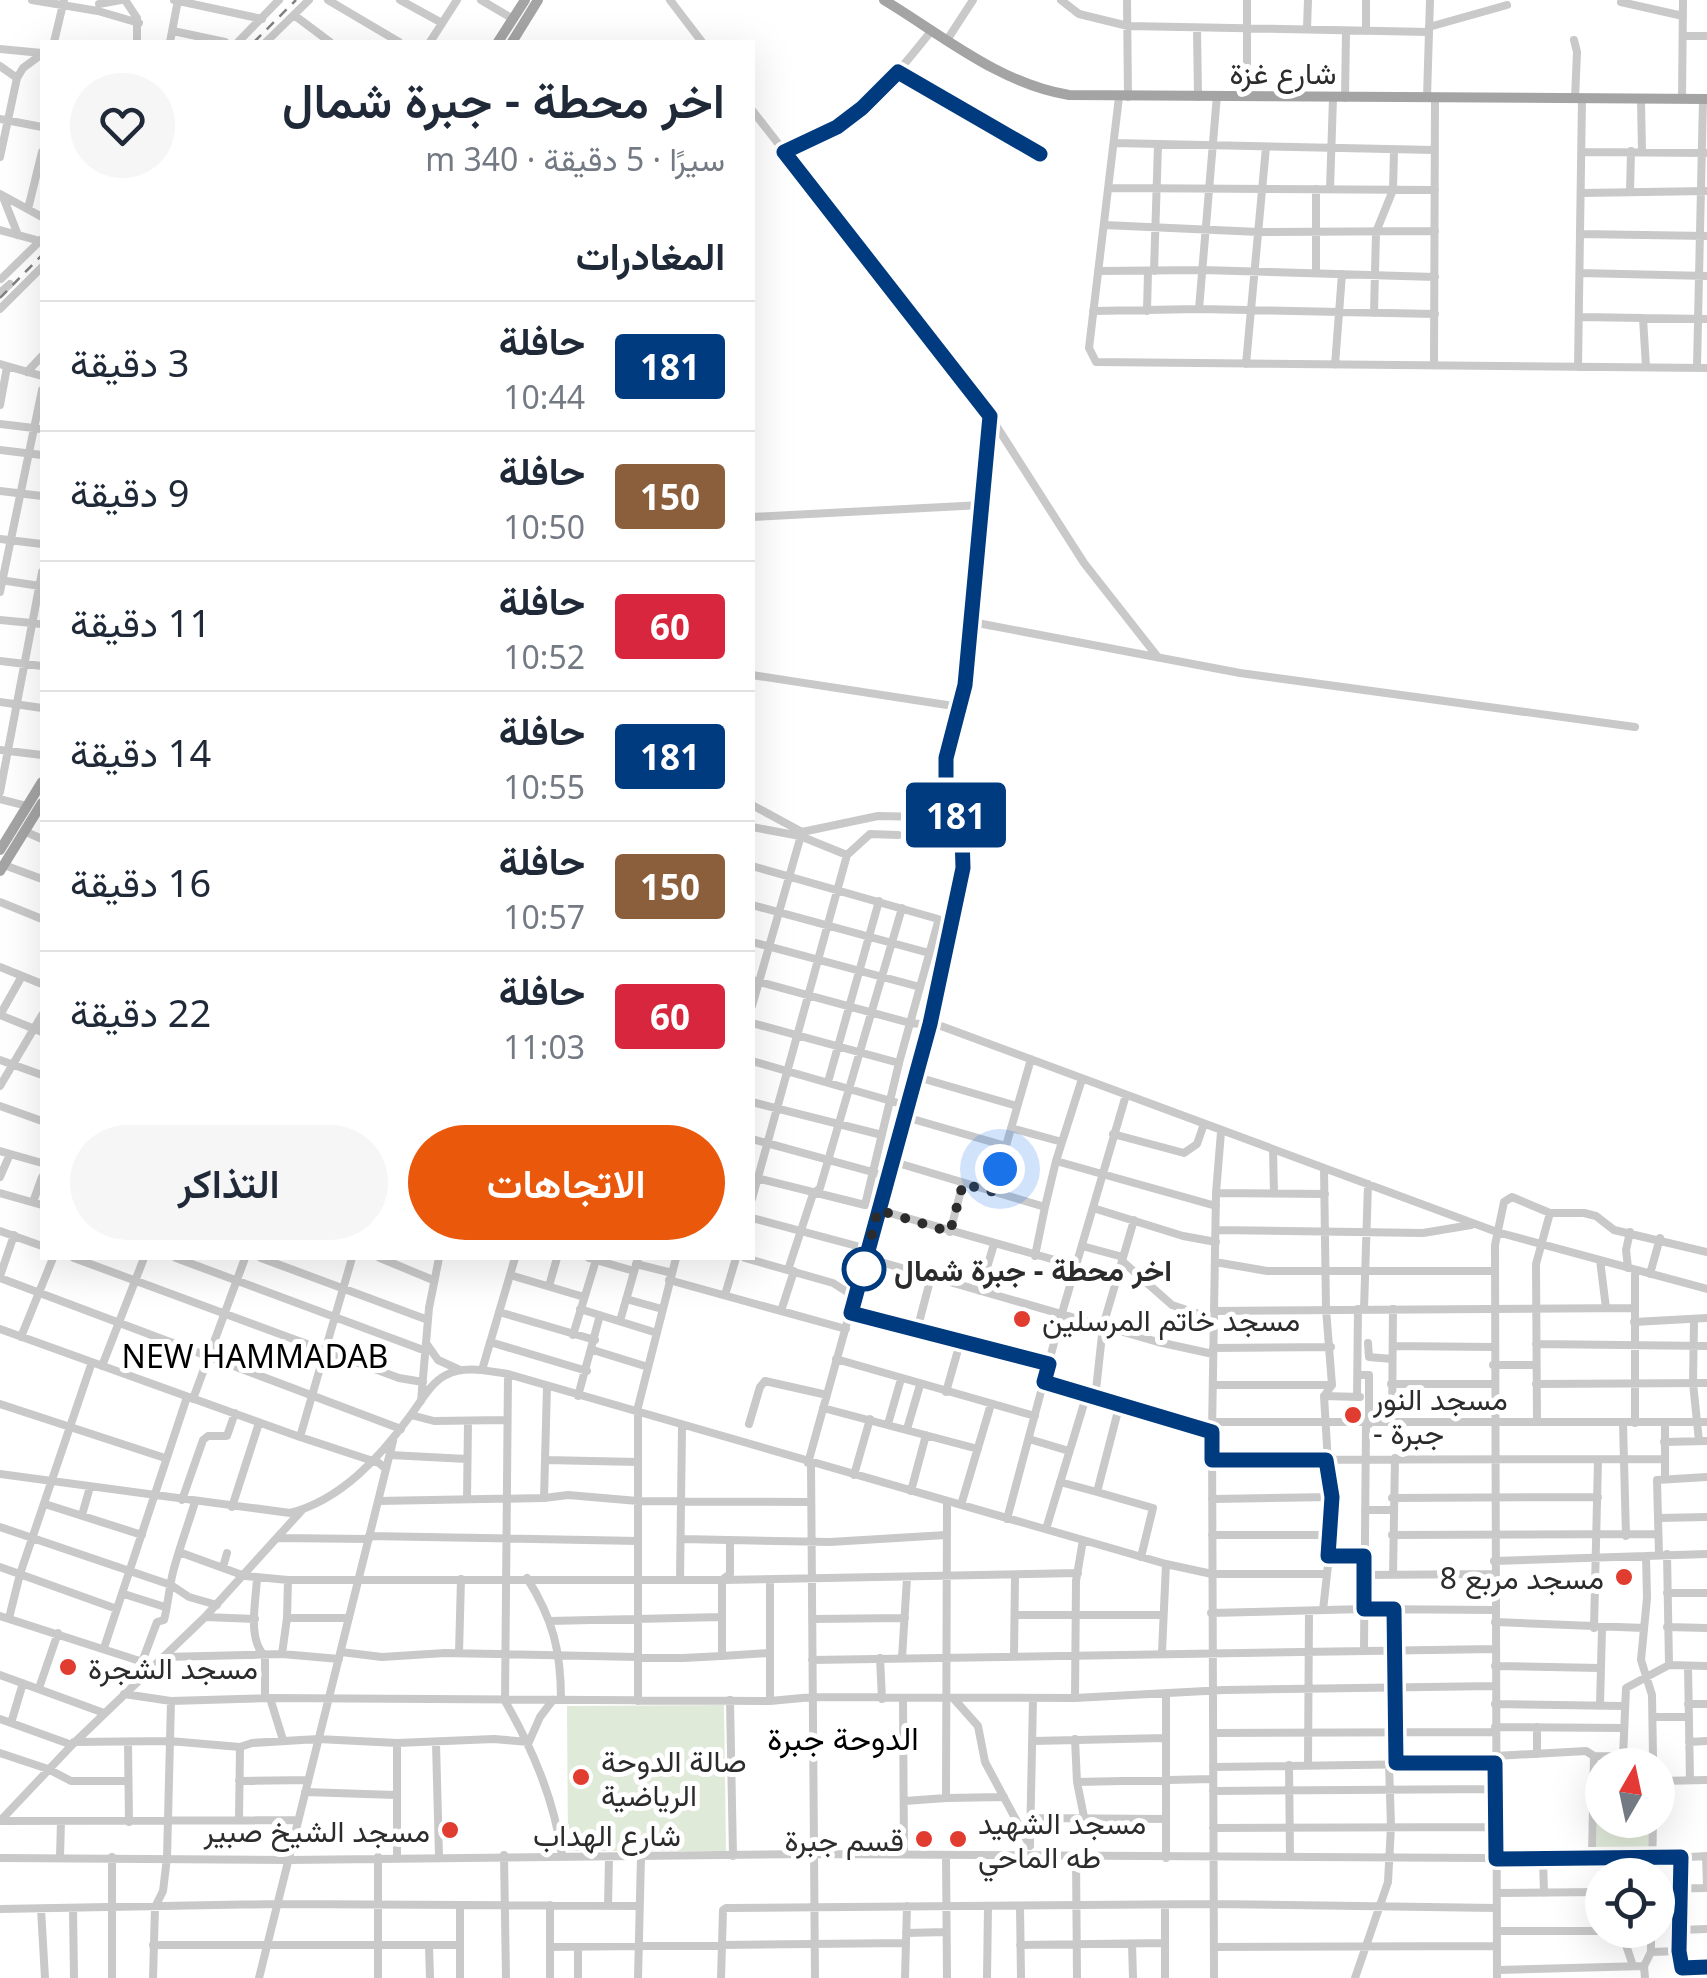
<!DOCTYPE html>
<html lang="ar">
<meta charset="utf-8">
<style>
body{margin:0;font-family:"Noto Sans",Vazirmatn,sans-serif;background:#f6f6f7;color:#1f2937;direction:rtl;height:100vh;display:flex;flex-direction:column;font-size:38px;white-space:nowrap}
*{box-sizing:border-box;margin:0}
p{font-size:32px;color:#747a83}
.icon{flex:none;width:55px;height:55px;fill:none;stroke:currentColor;stroke-width:2;stroke-linecap:round;stroke-linejoin:round}
.map{position:relative;flex:1;overflow:hidden;direction:ltr}
.side{position:absolute;left:40px;top:40px;width:715px;height:1220px;display:flex;flex-direction:column;background:#fff;border-radius:0px;box-shadow:0 10px 40px #0002;direction:rtl}
.side>*{flex:none}
.badge{padding:0 20px;border-radius:8px;font-size:35px;line-height:65px}
.needle{width:65px;rotate:9deg}
.fabs{position:absolute;left:1585px;top:1748px;display:grid;gap:20px}
.fabs a{display:grid;place-items:center;width:90px;height:90px;border-radius:50%;background:#fff;box-shadow:0 10px 40px #0002;font-size:50px}
.you{position:absolute;width:50px;height:50px;margin:-25px;border:8px solid #fff;border-radius:50%;background:#1a73e8;box-shadow:0 0 0 15px #1a73e833}
.map>.badge{position:absolute;translate:-50% -50%;box-shadow:0 0 0 5px #fff}
h2{padding:0 30px;font-size:38px;line-height:90px}
.round{display:grid;place-items:center;flex:none;width:105px;height:105px;border-radius:52px;background:#f6f6f7}
.headline{display:flex;align-items:center;justify-content:space-between;height:170px;padding:0 30px}
h1{font-size:48px;font-weight:600;line-height:75px}
.action{display:flex;gap:20px;margin-top:auto;padding:20px 30px}
.action a{flex:1;height:115px;border-radius:60px;background:#ea580c;color:#fff;font-size:40px;font-weight:600;line-height:115px;text-align:center}
.action a+a{background:#f6f6f7;color:#1f2937}
ul{padding:0;list-style:none}
li{display:flex;align-items:center;gap:30px;height:130px;padding:0 30px;border-top:2px solid #e0e1e3}
li div{flex:1}
li b{display:block;font-size:38px}
li em{font-style:normal}
li .badge{min-width:110px;font-weight:700;text-align:center}
.map>svg:first-child{display:block}
.green{fill:#e0ead9}
.lines{fill:none;stroke-linecap:round;stroke-linejoin:round}
.minor{stroke:#c9c9c9;stroke-width:8}
.major{stroke:#a4a4a4;stroke-width:10}
.rail{stroke:#818181;stroke-width:2.5;stroke-dasharray:10 8;stroke-linecap:butt}
.line-casing{stroke:#fff;stroke-width:22}
.line{stroke:#003b80;stroke-width:15}
.walk{stroke:#2c2c2c;stroke-width:10;stroke-dasharray:0 18}
.stop-dot{fill:#fff;stroke:#003b80;stroke-width:5}
.poi-dot{fill:#e03c30;stroke:#fff;stroke-width:4}
.labels{text-anchor:middle;dominant-baseline:central;stroke-width:10;stroke-linejoin:round;paint-order:stroke}
.street-label{font-size:30px;fill:#2c2c2c;stroke:#fff}
.stop-label{font-size:30px;font-weight:bold;fill:#2c2c2c;stroke:#fff;text-anchor:start}
.poi-label{font-size:30px;fill:#2c2c2c;stroke:#fff;text-anchor:start}
.neighbourhood-label{font-size:32px;fill:#000;stroke:#fff}
</style>
<div class="map">
<svg width="1707" height="1978" viewBox="0 0 1707 1978">
<rect width="100%" height="100%" fill="#fff"/>
<path class="green" d="M724,1705l2,146h-158l-1,-145z
M1598,1786l4,1v33h49l-1,36 -54,-2z"/>
<g class="lines">
<path class="minor" d="M32,0l66,11 41,12
M125,0l12,18v24
M174,0l88,19
M328,0l71,42
M400,0l42,23
M481,0l32,19
M670,0l32,42
M1061,0l18,14 49,12 301,6
M1127,0l1,97
M1621,2l62,14
M99,4l22,-4
M294,15l36,27
M1429,27l78,-22
M1197,28l1,69
M1307,28l1,-28
M173,31l52,11
M1366,31v-31
M1683,36h24
M947,40l26,-40
M1574,40l3,12 -2,47
M54,42l10,-42
M170,42l8,-42
M238,42l41,-42
M266,42l43,-42
M430,42l27,-42
M0,49l42,4
M0,66l17,12
M898,72l141,81
M1119,97l-30,251 7,14 611,6
M1247,97v-97
M1427,97l3,-97
M1345,98l1,-67
M1682,99l1,-99
M1641,100l1,51
M752,110l238,306 94,147 73,93
M0,119l42,8
M1114,143l321,7
M784,152c18,-9 39,-16 56,-27 36,-25 65,-61 92,-95
M1582,152l125,1
M0,157l17,-79 6,-10 19,-14
M1109,188l326,2
M1316,189v84
M1330,189l3,-91
M1630,192l1,-41
M1582,193l125,-2
M0,194l42,23
M3,197l15,38
M28,209l14,-57
M1104,225l155,7 176,-1
M0,230l40,11
M1581,234l126,2
M1098,271l104,-1 233,7
M1154,271l4,-126
M1580,273l127,3
M1,279l41,-40
M0,293l10,-9
M0,309l42,-42
M1199,309l18,-214
M1093,311l106,-2 236,5
M1147,311l1,-40
M1374,313l2,-81 17,-42 1,-39
M1579,317l128,2
M1643,318l3,49
M0,364l42,12
M1246,364l20,-217
M1335,365l7,-91
M1434,366l1,-268
M1578,367l4,-268
M1697,367l6,-268
M27,372l15,-16
M0,405l7,-38
M0,424l42,5
M0,450l42,5
M0,491l42,5
M752,517l230,-12
M0,539l42,5
M0,580l40,6
M0,592l42,-202
M0,620l42,4
M972,622l268,51 395,54
M0,661l42,5
M752,675l208,32
M0,702l42,6
M0,750l42,5
M0,792l42,-220
M0,799l27,7
M752,805l50,27 76,-16 46,1 30,-7
M752,827l48,9 47,19 23,-21 28,1
M24,831l18,8
M4,865l38,14
M752,866l186,53v3l-39,141 -34,142 -113,-28
M0,902l42,17
M752,905l177,48
M752,942l168,45
M0,967l42,17
M752,980l158,43 31,3 556,206 210,57
M752,1006l50,-174
M0,1015l42,17
M0,1015l22,-39
M752,1023l147,40
M0,1060l42,15
M752,1061l153,44
M914,1076l103,30
M1082,1079l-26,82 160,45
M828,1082l51,-181
M0,1086l42,-71
M752,1102l130,33
M0,1106l42,15
M902,1116l104,30
M1011,1128l51,14
M1113,1134l71,19 13,-9 7,-20
M752,1139l135,37
M1273,1149l1,44
M0,1151l42,12
M891,1161l154,46 -10,49
M0,1177l10,-23
M993,1191l38,-132
M0,1193l42,12
M1216,1193l109,1
M752,1199l95,-344
M33,1202l9,-25
M1045,1207l11,-46
M1093,1208l90,28 33,6
M879,1210l197,56
M1550,1213h34l12,3 18,14 93,22
M752,1218l116,31
M1217,1230l206,3 48,-8
M0,1231l42,15
M950,1232l13,-49
M1082,1246l41,11
M74,1258l325,120 24,4
M176,1258l250,93
M261,1258l167,62
M380,1258l53,22
M589,1258l45,13
M745,1258l88,25 22,14
M867,1258l291,84 55,12
M1600,1260l6,48
M1122,1261l50,44 42,14
M1215,1262l52,9h227
M636,1264l36,9
M1628,1268l-2,-18 4,-18
M986,1269l10,26
M788,1270l25,-76 7,-6 82,-280
M1635,1270v153
M1650,1274l10,-36
M510,1275l74,22
M0,1276l14,-41
M0,1278l401,151
M669,1280l177,49
M549,1286l8,-28
M980,1291l14,-47
M725,1295l11,-37
M626,1299l36,10
M580,1309l77,24
M1364,1309l4,-125
M781,1311l13,-40
M1214,1311l420,-3
M499,1312l96,28
M851,1313l198,51
M620,1321l18,-63
M1694,1321l-1,62 6,58
M1634,1322l73,-4
M0,1329l300,108 79,26 7,6
M917,1330l14,-53
M573,1335l23,-75
M21,1337l32,-79
M490,1342l97,29
M426,1343l12,17 22,10
M1368,1343l1,14 23,2
M1536,1344l171,2
M1393,1346l100,1
M1213,1348l118,-1
M593,1350l55,17
M836,1359l199,57
M1493,1365h43
M102,1366l42,-108
M482,1370l33,-112
M508,1374l-3,327c28,49 49,98 57,154
M1358,1375h11v49
M1044,1383l168,49
M1391,1384h102
M1536,1384l171,-1
M1213,1385h119
M946,1392l14,-49
M578,1396l22,-81
M1324,1396l36,1
M1357,1397l1,-88
M193,1399l52,-141
M1095,1399l8,-73 31,-106
M421,1401l8,-93 10,-50
M0,1404l165,54
M823,1408l155,41
M411,1415l23,6 72,-1
M1213,1422h494
M1623,1423l3,113
M1665,1423v54
M749,1424l11,-37 5,-6 62,14
M888,1424l13,-45
M1392,1424l1,-115
M907,1429l13,-44
M300,1437l52,-179
M1029,1439l40,12
M1664,1442l43,-1
M390,1455l77,4
M545,1460l93,2
M1213,1460l452,-1
M808,1463l122,-439 33,-156v-32l-16,-55 -1,-24 19,-72 25,-269
M811,1464l4,514
M0,1474l290,39c51,-13 90,-56 120,-97 10,-13 20,-33 36,-41 18,-10 42,-4 62,-1l658,190 46,10h114
M854,1475l16,-56
M1060,1482l37,10 22,-85
M911,1491l15,-56
M1097,1492l56,16 -12,49
M544,1498l3,-112
M1392,1498l206,-1
M467,1499l1,-78
M1212,1499l120,-2
M182,1500l21,-60 5,-4h19l8,-23
M378,1501l166,-3 24,-3 70,6 173,1
M45,1504l97,31
M961,1505l30,-101
M232,1507l27,-84
M1365,1510h27
M82,1515l8,-28
M1658,1518l49,-1
M1007,1519l55,-206 64,-218
M0,1527l171,58 18,12 28,8
M1046,1529l40,-132
M1212,1535h119
M1392,1535l266,-1
M369,1536l269,5
M278,1538l91,1
M681,1539l149,3 116,-7
M730,1540v34l-8,6v76l47,-3
M179,1552l66,24 43,4h434l356,-7
M1328,1555l36,1
M1659,1555l-2,-75 50,-3
M1646,1556l1,42 -6,62 11,35 1,62
M1494,1561l213,-7
M0,1567l117,42
M223,1567l4,-14
M1364,1575l131,-1
M1393,1575l2,-117
M257,1578c-1,23 -10,62 8,78v42
M527,1578c26,41 34,73 34,122
M680,1580l2,-154
M1667,1593h40
M124,1594l41,13
M1394,1609l2,154
M1323,1610l9,-80 -8,-134 8,-11 -6,-76 -2,-141
M1211,1613l153,-4 131,1
M1015,1615h148
M0,1616l146,47
M205,1617l50,2
M9,1618l11,-44 72,-212
M287,1618h62
M812,1619l93,-1
M549,1621l173,-4
M1495,1622l149,6
M1667,1627l40,1
M1594,1628l4,-168
M104,1648l83,-251
M1364,1649l2,-225
M341,1652l41,5 63,-4 238,5 39,-2
M1162,1652l4,-88
M459,1653l2,-74
M282,1654l5,-36 1,-38
M1014,1656l1,-79
M165,1657l117,-3 57,5
M880,1658l2,41
M902,1658l5,-80
M812,1660l683,-11
M142,1662l15,-40 7,-2c4,-15 5,-32 9,-48 6,-23 15,-47 22,-70
M1669,1665l38,1
M1495,1666l105,2
M1688,1666l2,114
M0,1675l104,38
M39,1688l19,-55
M124,1694l47,7 99,-3 500,3 43,-4 262,1 149,-8 271,-4
M1166,1695v163
M270,1698l13,42
M1075,1698l1,-117 7,-41
M954,1699l24,27 7,36 45,84
M730,1700l3,156
M903,1700l1,154
M638,1701v-294l38,-149
M770,1701v-121
M1495,1704l129,2
M1688,1704h19
M1600,1706l2,-78
M1653,1717h35
M0,1719l72,26
M11,1723l12,-40
M1495,1727l128,1
M1213,1733l282,-1
M1075,1739l2,43 7,35
M1033,1741l132,-3
M74,1742l95,-1 71,6 12,-4 66,-4 79,4 97,-4 35,3 11,-25 13,-17
M1689,1742l18,-1
M128,1743l1,79
M436,1743l3,113
M0,1753l48,16 23,12h57
M1537,1754v-27
M1495,1756l91,-5 8,5 59,1v8
M1623,1757l3,-69 43,-23 -2,-111
M1308,1764l1,-153
M1289,1765l1,92
M1213,1767l282,-4
M239,1781l69,-1
M1658,1781l49,-1
M1077,1782l136,-3
M1213,1791l282,-2
M305,1792l91,3
M946,1798l58,-1
M905,1801l41,-3 1,-297
M1031,1818l135,1
M239,1819l1,-72
M0,1821l72,-76 133,-128 98,-108
M1,1821l297,-1
M1213,1828l282,-1
M1030,1844l3,-146
M504,1855l2,123
M946,1855l1,123
M1076,1856l1,122
M1706,1856l1,30
M60,1857l1,-36
M112,1857v121
M397,1857v-114
M1681,1857l1,121
M0,1858l288,2 527,-6 837,5 55,-3
M1592,1858l2,-102
M1543,1859l1,34
M1623,1875v-17
M1652,1875l1,-55
M1658,1889l49,-1
M1497,1893l105,-1
M550,1905v73
M460,1906v72
M608,1906l1,-49
M1020,1906l1,72
M1165,1906v72
M73,1908l1,70
M0,1909l276,-5 363,2
M41,1909l4,69
M1621,1930l12,36
M1680,1930l27,-1
M1497,1931h124
M906,1933l40,-1
M1132,1944l1,34
M153,1945h307
M1020,1945l145,-2
M429,1946l1,32
M550,1947l356,-4
M578,1947v31
M1214,1947l283,-1
M1651,1952l28,-1
M1682,1967h25
M1497,1970l147,-4
M153,1978l2,-71 8,-16 4,-33 4,-157
M259,1978l134,-537
M378,1978v-121
M638,1978l3,-121
M721,1978l2,-68 3,-2 487,-4 284,4
M905,1978l2,-72
M987,1978l1,-72
M1214,1978l-2,-546 4,-239 5,-61
M1355,1978l33,-96 3,-56 -2,-63
M1497,1978l-2,-733 9,-43 8,-5 38,16 -14,51 1,158
M1645,1978l-1,-12 7,-14v-22"/>
<path class="major" d="M884,0c58,35 116,84 185,95l638,4
M498,42l27,-42
M512,42l26,-42
M0,850l42,-68
M0,871l42,-68"/>
<path class="rail" d="M254,42l42,-42
M0,298l42,-43"/>
</g>
<g class="lines">
<defs>
<path id="line" d="M1040,154l-142,-82 -36,36 -25,19 -53,25 206,264 -25,269 -19,73v23l16,55 1,32 -33,156 -79,289 198,51 -5,18 168,50v28h114l6,37 -4,59h36v53h30l2,154h99l1,96 185,-2 -2,94 3,17 25,-1"/>
</defs>
<use href="#line" class="line-casing"/>
<use href="#line" class="line"/>
<path class="walk" d="M864,1269l-3,9 17,-68 72,22 13,-48 31,8 6,-23"/>
</g>
<circle class="stop-dot" cx="864" cy="1269" r="20"/>
<g class="poi-dot">
<circle cx="1022" cy="1319" r="10"/>
<circle cx="1353" cy="1415" r="10"/>
<circle cx="1624" cy="1577" r="10"/>
<circle cx="68" cy="1667" r="10"/>
<circle cx="581" cy="1777" r="10"/>
<circle cx="450" cy="1830" r="10"/>
<circle cx="924" cy="1839" r="10"/>
<circle cx="958" cy="1839" r="10"/>
</g>
<g class="labels">
<g class="street-label">
<text x="1283" y="72">شارع غزة</text>
<text x="607" y="1834">شارع الهداب</text>
</g>
<g class="stop-label">
<text x="894" y="1269">اخر محطة - جبرة شمال</text>
</g>
<g class="poi-label">
<text x="1042" y="1319">مسجد خاتم المرسلين</text>
<text x="1373" y="1398">مسجد النور<tspan x="1373" dy="34">- جبرة</tspan></text>
<text x="1604" y="1577" text-anchor="end">مسجد مربع 8</text>
<text x="88" y="1667">مسجد الشجرة</text>
<text x="601" y="1760">صالة الدوحة<tspan x="601" dy="34">الرياضية</tspan></text>
<text x="978" y="1822">مسجد الشهيد<tspan x="978" dy="34">طه الماحي</tspan></text>
<text x="430" y="1830" text-anchor="end">مسجد الشيخ صبير</text>
<text x="904" y="1839" text-anchor="end">قسم جبرة</text>
</g>
<g class="neighbourhood-label">
<text x="255" y="1355">NEW HAMMADAB</text>
<text x="843" y="1737">الدوحة جبرة</text>
</g>
</g>
</svg>
<div class="fabs">
<a><svg class="needle" viewBox="-14 -14 28 28"><path d="M0-13l5 13h-10z" fill="#e53935"/><path d="M0 13l5-13h-10z" fill="#747a83"/></svg></a>
<a><svg class="icon" aria-label="locate" viewBox="0 0 24 24"><circle cx="12" cy="12" r="6"/><path d="M12 2v4M12 18v4M2 12h4M18 12h4"/></svg></a>
</div>
<div class="you" style="left:1000px;top:1169px"></div>
<b class="badge" style="left:956px;top:815px;background:#003b80;color:#fff">181</b>
<section class="side">
<div class="headline"><div><h1>اخر محطة - جبرة شمال</h1><p>سيرًا · 5 دقيقة · 340 m</p></div><a class="round"><svg class="icon" aria-label="heart" viewBox="0 0 24 24"><path d="M12 20l-8-8c-3-5 5-10 8-4 3-6 11-1 8 4z"/></svg></a></div>
<h2>المغادرات</h2>
<ul>
<li><span class="badge" style="background:#003b80;color:#fff">181</span><div><b>حافلة</b><p>10:44</p></div><em>3 دقيقة</em></li>
<li><span class="badge" style="background:#8b5e3c;color:#fff">150</span><div><b>حافلة</b><p>10:50</p></div><em>9 دقيقة</em></li>
<li><span class="badge" style="background:#d7263d;color:#fff">60</span><div><b>حافلة</b><p>10:52</p></div><em>11 دقيقة</em></li>
<li><span class="badge" style="background:#003b80;color:#fff">181</span><div><b>حافلة</b><p>10:55</p></div><em>14 دقيقة</em></li>
<li><span class="badge" style="background:#8b5e3c;color:#fff">150</span><div><b>حافلة</b><p>10:57</p></div><em>16 دقيقة</em></li>
<li><span class="badge" style="background:#d7263d;color:#fff">60</span><div><b>حافلة</b><p>11:03</p></div><em>22 دقيقة</em></li>
</ul>
<div class="action"><a>الاتجاهات</a><a>التذاكر</a></div>
</section>
</div>
